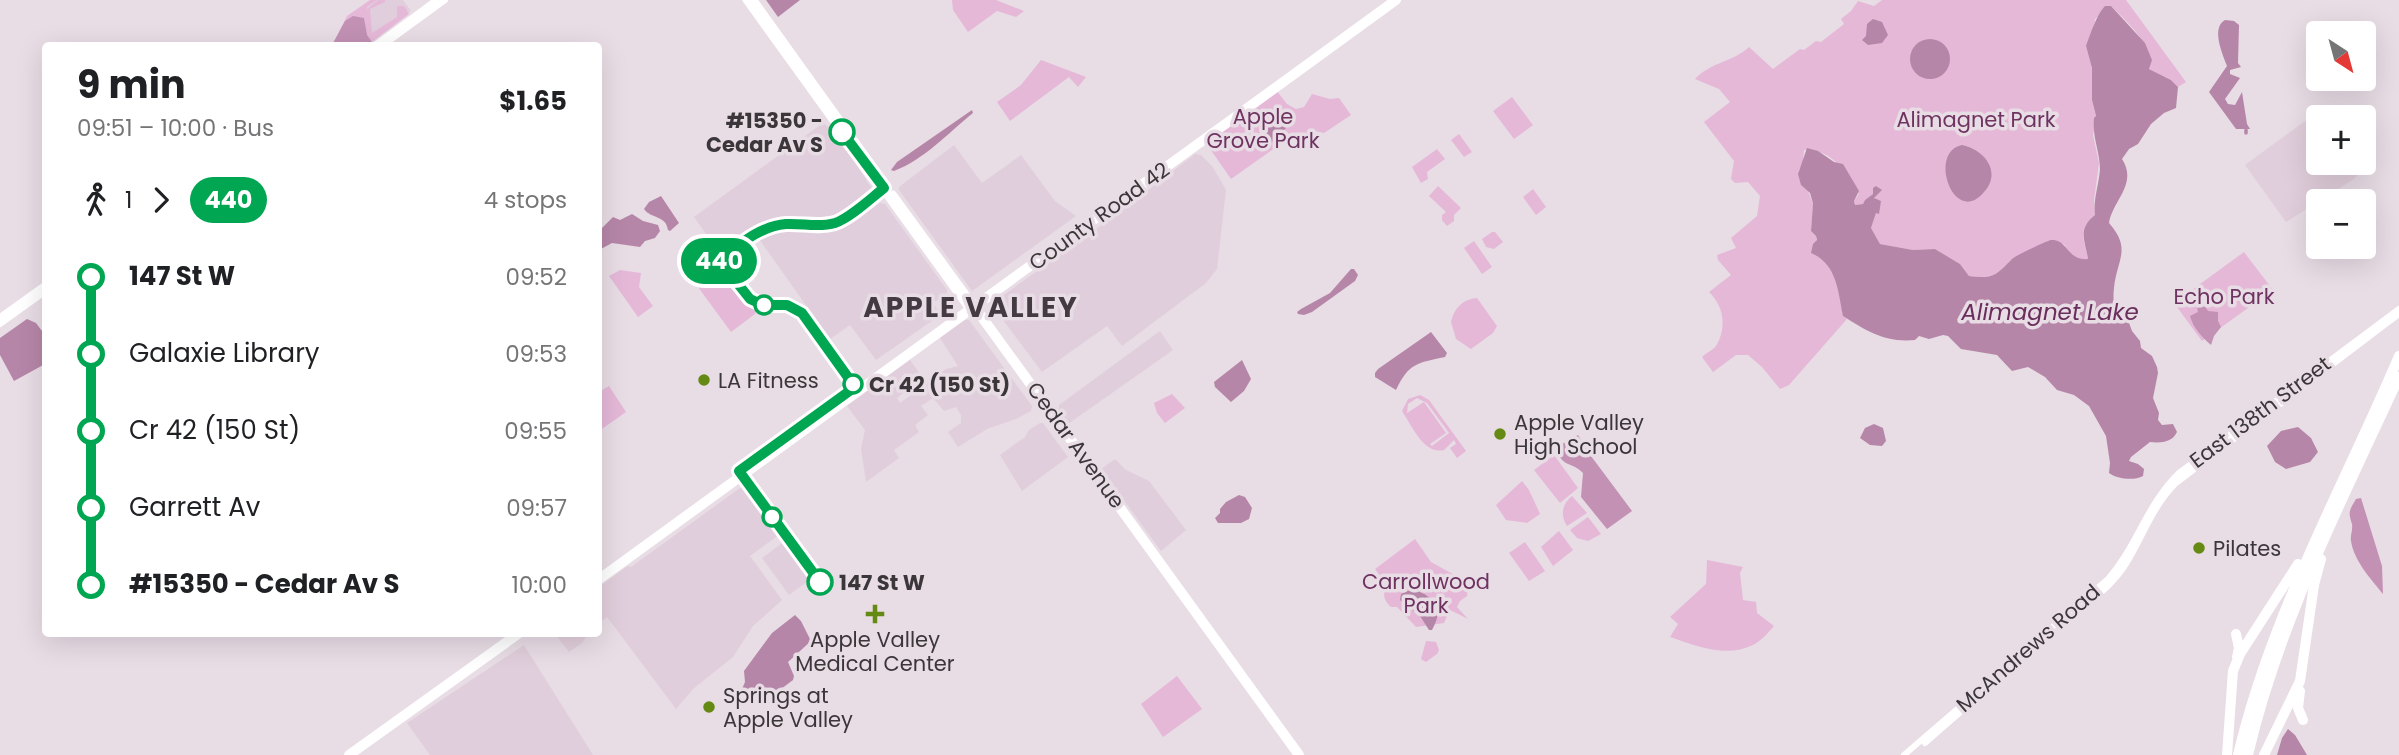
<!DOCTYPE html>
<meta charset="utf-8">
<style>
body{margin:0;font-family:Poppins,sans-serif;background:#f2f2f2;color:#202124;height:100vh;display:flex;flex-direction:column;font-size:26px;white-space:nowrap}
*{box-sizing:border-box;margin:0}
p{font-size:23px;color:#757577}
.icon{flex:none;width:38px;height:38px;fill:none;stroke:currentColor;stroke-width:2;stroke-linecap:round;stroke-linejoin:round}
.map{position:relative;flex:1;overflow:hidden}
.side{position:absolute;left:42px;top:42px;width:560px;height:595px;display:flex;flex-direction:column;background:#fff;border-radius:7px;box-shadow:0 7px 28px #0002}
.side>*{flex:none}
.badge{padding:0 14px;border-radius:23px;font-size:24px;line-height:46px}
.needle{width:46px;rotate:144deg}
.tools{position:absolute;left:2306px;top:21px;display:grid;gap:14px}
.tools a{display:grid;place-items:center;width:70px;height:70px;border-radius:7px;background:#fff;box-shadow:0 7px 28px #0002;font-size:35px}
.map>.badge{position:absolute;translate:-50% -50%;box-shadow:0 0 0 4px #fff}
.legs{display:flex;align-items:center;gap:10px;height:77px;padding:0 35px;font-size:23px}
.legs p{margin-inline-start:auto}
.head{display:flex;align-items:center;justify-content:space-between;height:119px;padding:0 35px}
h1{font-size:38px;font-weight:700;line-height:52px}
ul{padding:0 35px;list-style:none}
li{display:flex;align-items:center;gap:24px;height:77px;font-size:26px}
li i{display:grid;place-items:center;width:10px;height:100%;margin:0 9px;background:currentColor}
li i::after{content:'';width:18px;height:18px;margin:-9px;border:5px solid;border-radius:50%;background:#fff}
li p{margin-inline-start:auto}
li:first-child i{background:linear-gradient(#0000 50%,currentColor 0)}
li:last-child i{background:linear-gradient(currentColor 50%,#0000 0)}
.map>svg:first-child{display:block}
.built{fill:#e1cedc}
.green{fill:#e5b8d8;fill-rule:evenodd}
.forest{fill:#c291b4}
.water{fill:#b686a8}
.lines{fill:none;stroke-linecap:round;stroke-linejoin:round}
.canal{stroke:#b686a8;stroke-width:3.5}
.secondary{stroke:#fff;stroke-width:6}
.primary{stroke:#fff;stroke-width:7}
.highway{stroke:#fff;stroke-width:10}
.line-1-casing{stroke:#fff;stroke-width:16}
.line-1{stroke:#00a651;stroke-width:10}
.stop-1-dot{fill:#fff;stroke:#00a651;stroke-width:3.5}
.poi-dot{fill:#658a13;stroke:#e8dce5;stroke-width:2.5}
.labels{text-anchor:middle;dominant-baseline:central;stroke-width:7;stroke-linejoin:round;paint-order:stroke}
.park-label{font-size:21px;fill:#6f3361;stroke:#e8dce5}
.stop-label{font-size:21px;font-weight:bold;fill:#3b3639;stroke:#e8dce5;text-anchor:start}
.street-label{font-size:21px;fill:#3b3639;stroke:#e8dce5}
.poi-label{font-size:21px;fill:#3b3639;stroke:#e8dce5;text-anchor:start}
.water-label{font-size:23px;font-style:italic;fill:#692e5c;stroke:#e8dce5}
.district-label{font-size:28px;font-weight:bold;letter-spacing:2px;fill:#443a41;stroke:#e8dce5}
</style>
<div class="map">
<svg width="2399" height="755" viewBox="0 0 2399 755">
<rect width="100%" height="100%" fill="#e8dce5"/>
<path class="built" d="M377,0h26l8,11 -40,29 -4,-33z
M2323,108l12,5 24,4h-40v46h45v-45l11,2 -8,38 -8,15 -5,6 -68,43 -41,-57z
M823,123l7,5 19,25 23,36 -31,24 -13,5 -38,-1 -23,4 -13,6 -35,25 -25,-35z
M954,145l28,38 39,-28 34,46 21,15 -104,75 -73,-101v-3z
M1195,154l6,1 11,11 14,24 -9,79 -11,14 -84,63 -15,-20 -65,46 -51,-68 141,-101z
M880,203l5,1 62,86v3l-14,10 5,8 -2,7 -60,42 -26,-35 -20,14 -71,-100 16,-6 16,-2 26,2 20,-4 18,-8z
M965,320h4l63,86 -1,5 -15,8 -29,10 -29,18 -10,-15 13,-9v-8l-5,-8 -12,4 -11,-13 -12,8 7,9 -13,10 4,7 -25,18 5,8 -33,24 -5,-33 4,-19 -18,-24 63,-46 13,18 -26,20 3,5 46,-34 12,-3 -18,-28z
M1160,331l13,19 -105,74 -9,-14v-5z
M1040,423h3l25,34 -46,34 -22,-36 25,-18 4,-7z
M1115,459l11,11 23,11 37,49 -25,21 -60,-82z
M740,488l6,1 34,45 -30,22 32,44 -29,26 -20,31 -40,32 -17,20 -69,-92 -8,6v-36l29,-21 3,1z
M785,541l27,37 -23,17 -27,-37z
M555,634h33l-6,9 -13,9z
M524,645l69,110h-163l-23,-32z"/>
<path class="green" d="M370,0h7l-10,7v2l11,-9h7v2l-15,7 2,24 25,-16v-11h7l5,8 -37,28 -1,-2 -39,6 15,-30z
M952,0h44l28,11 -8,6 -19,-6 -29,21 -15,-22z
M1882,0h244l60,82 -8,5 -7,-7 -22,-11c6,-23 -22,-47 -38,-63l-16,13 -1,10 -8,17 6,22v32l4,17 -3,18 6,28 -5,37 1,15c-18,14 -11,25 -7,44 -12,3 -18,-5 -24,-15 -15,3 -29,4 -43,11 -26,11 -15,26 -52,21l-9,-12 -25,-15 -22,1 -33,-6 -9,-16 5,-15 -2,-25 -1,6 -8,6 -2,4 -8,1 -1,-4 5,-7c-12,-22 -27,-45 -55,-44l-1,13 -4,7 14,33 -2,28 5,5 3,19 10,12 9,16 5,32 4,4 -58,66 -9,4 -18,-22 -14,-12h-12l-23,17 -11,-15c4,-4 11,-7 14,-11 11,-18 8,-40 -7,-54l22,-17 -13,-15 -1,-5 19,-7 -5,-10 26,-22 3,-20 -12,-14 -13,1 -4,-4 3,-18 -30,-39 26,-20 -11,-13 -24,-10c16,-17 38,-17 54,-32l24,22 27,-20 4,1 12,-9 5,1 23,-18 -3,-5 10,-8 7,-10 16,5z
M1041,60l45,17 -8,10 -9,-10 -59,44 -13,-19 24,-17z
M1276,90l11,14 9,5 8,-2 8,-13 18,5 9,-1 12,17 -27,18 -14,-3v14l-8,2 -9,-11 -62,44 -25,-36z
M1512,97l21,28 -19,14 -21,-28z
M1459,134l13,18 -8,5 -13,-17z
M1437,149l8,10 -18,13 1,7 -7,4 -9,-16z
M1438,186l23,22 -7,7v6l-7,5 -5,-6v-5l4,-3 -17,-16z
M1533,189l13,18 -10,8 -13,-18z
M1492,232h3l8,10 -9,7 -8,-2 -4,-8z
M1474,241l18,26 -10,7 -18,-26z
M2244,252l29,38 -71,51 -28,-38z
M718,268l23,32 16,9 -2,5 -24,18 -33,-45 6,-9z
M620,270l21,3 -2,14 14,19 -15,11 -29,-41z
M1477,298l20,28 -4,7 -22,16 -15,-10 -5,-17c3,-14 12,-23 26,-24z
M609,386l17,26 -27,19v-39z
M1172,394l13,14 -20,15 -8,-10 -3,-10z
M1420,395l9,5 37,51 -9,7 -7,-10 6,-4 -2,-4 -10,10c-20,5 -32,-24 -42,-39l6,-12zM1417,398l10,5 22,30 -17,13 -2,-2 16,-11 -22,-31 -17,11 1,-9z
M1554,455l24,33 -18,15 -26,-33z
M1522,481l7,9 11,24 -13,9 -21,-3 -10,-15z
M1572,496l15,17 -20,13c-7,-11 -5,-22 5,-30z
M1588,517l13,17 -13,7 -11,-3 -7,-8z
M1559,531l14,19 -20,16 -12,-19z
M1415,539l16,23 38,21 -2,13 -7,5 -3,6 11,12 -18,-9 -6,13 -28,4 -19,-20h-6c-8,-7 -8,-13 -5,-23l-11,-15z
M1525,542l20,29 -16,10 -20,-28z
M1707,560l36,7 -3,6 3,27 13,2 1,11 17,13c-6,7 -13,15 -21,19 -27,13 -57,1 -83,-8l8,-13 -8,-7 36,-33z
M1426,641l10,1 3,8 -2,4 -11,8 -5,-3z
M1177,676l25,33 -39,28 -22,-33z"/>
<path class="forest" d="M353,16l11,2 3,17 5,7 -5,3h-35l13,-24z
M2204,305l4,6 10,1v9l3,6 -7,9 -3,9c-9,-8 -18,-17 -21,-29l8,-4 -1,-4z
M1578,435l10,17 44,59 -25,18 -26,-32 2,-24c-11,-12 -23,-5 -26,-26z
M2361,498l21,68 1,28c-12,-15 -29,-33 -32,-53 -1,-5 2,-11 1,-17 -4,-12 -3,-13 4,-25z"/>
<path class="water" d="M766,0h34l-22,17z
M2105,6h6l34,37 7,17 -3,9 22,11 7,7 -2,21 -12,5 -13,11 -13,20 -9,5 -7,10c16,25 -9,41 -13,64 23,26 8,36 5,65 -1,6 0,12 -1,18l15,14 4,11 8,10 1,7 11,8 5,11 1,6 -5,25 6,15 -1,7 4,5 11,-1 4,8c-5,11 -17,11 -27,10l-19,15 -2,4 9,3 6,5 -1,7c-9,5 -26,3 -34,-3l1,-10 -4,-27 -17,-30 -15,-11 -17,-5 -12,-13 -17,-10 -16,4 -15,-16 -36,-6 -13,-13 -5,-1 -14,4 -10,-3 -4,4c-30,3 -48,-9 -72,-24 -5,-25 -6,-52 -32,-63l2,-9 4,-4 -1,-4 -5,-5 2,-28 -3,-10 -9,-8 -3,-11 9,-26 11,3 16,11 9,2 16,27 -5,10 1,4 8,-1 2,-4 8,-6v-6l3,-2 6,4 -8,8 7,3 -2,13 -3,-1 -5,15 9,16 33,6 22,-1 25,15 9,12c25,3 26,0 43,-17 3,-3 34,-18 39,-19 17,-1 16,21 37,19 -3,-19 -11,-30 7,-44 -2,-16 4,-30 5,-46 0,-17 -8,-32 -6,-51l2,-2 -4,-16v-32l-6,-22c4,-11 11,-32 19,-40z
M1873,19l9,3 6,13 -6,8 -14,2 -6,-5 4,-4 1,-12z
M2225,20l9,1 5,4 -1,38 3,4 -11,3v4l10,4 -15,21 3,5 7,1 7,-13 5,32 3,5h-14l-27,-37 18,-26c-5,-13 -16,-38 -2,-46z
M1910 59a20 20 0 1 1 40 0a20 20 0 1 1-40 0Z
M972,110l1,3c-25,20 -48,46 -79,58l-3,-1 6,-8z
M1261,122h17l8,6 -19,19 -3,-14 -7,-9z
M1962,145c23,5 40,27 22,47 -30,36 -57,-40 -22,-47z
M661,196l18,27 -9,8 -2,-1c-2,-15 -17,-11 -24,-21l5,-7z
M632,214l11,7 15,4 2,6 -5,7 -10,3 -5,6 -28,-4 -13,7v-19l14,-14 7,3z
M1351,269h3l4,6 -3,6 -43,31 -8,3 -6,-1 -1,-2 4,-3 29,-16z
M27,319l9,4 9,12v29l-31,17 -14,-26v-17z
M1431,332l16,21 -2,4c-28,6 -36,6 -49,33l-21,-13v-4l3,-4z
M1242,360l9,19 -7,12 -13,11 -16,-15 -1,-5z
M1874,424l9,4 3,13 -4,5 -12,-1 -10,-7 5,-10z
M2298,427l13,11 7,14 -8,10 -24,7 -11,-7 -8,-16 14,-15z
M1239,495l6,2 7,11 -3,11 -8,4h-23l-3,-5 5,-5v-4l6,-7z
M1410,590c14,0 29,12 27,28 -1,4 -3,8 -5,12h-3l-9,-14 -20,-16 1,-6z
M795,615l6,6 10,20 -23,21 6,14 -1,4 -32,24 -10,-2 -9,-13 3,-7 -1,-11 28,-38z
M2288,729l7,6 12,20h-30l5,-17z"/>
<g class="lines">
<path class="canal" d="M2246,130v3"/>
<path class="secondary" d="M374,46l62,-46
M382,46l63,-46
M0,317l46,-33
M0,324l46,-33
M2087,604c15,-12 29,-24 39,-40 17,-28 27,-58 50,-81l223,-169
M1925,743l71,-62
M1904,755l204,-176c29,-33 38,-74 71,-106l220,-164"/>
<path class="primary" d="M746,0l220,305
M754,0l122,170
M893,194l78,107"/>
<path class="highway" d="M971,302l328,453
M598,580l798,-580
M2236,634l3,14 -2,9
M2300,691l-2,17 5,12
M349,755l169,-121
M2227,755l6,-84 7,-17 58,-90
M2238,755c33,-141 105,-267 161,-399
M2248,755c31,-133 94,-254 151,-378
M2264,755l36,-74 14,-96 7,-26"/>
</g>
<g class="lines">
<defs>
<path id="line-1" d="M820,582l-81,-111 116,-84 -53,-74 -15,-8h-24l-13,-6 -31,-39c20,-15 41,-34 67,-36 17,-1 32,4 49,-1 15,-5 35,-24 49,-35l-42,-56"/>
</defs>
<use href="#line-1" class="line-1-casing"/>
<use href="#line-1" class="line-1"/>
</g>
<g class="stop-1-dot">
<circle cx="842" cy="132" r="12"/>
<circle cx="764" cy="305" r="9"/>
<circle cx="853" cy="384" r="9"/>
<circle cx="772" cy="517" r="9"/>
<circle cx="820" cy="582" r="12"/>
</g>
<g class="poi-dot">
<circle cx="704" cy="380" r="7"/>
<circle cx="1500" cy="434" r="7"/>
<circle cx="2199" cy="548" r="7"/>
<path d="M871.5 603.5h7v7h7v7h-7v7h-7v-7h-7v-7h7z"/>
<circle cx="709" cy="707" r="7"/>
</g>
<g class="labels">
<g class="park-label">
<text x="1263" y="116">Apple<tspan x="1263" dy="24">Grove Park</tspan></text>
<text x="1976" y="119">Alimagnet Park</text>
<text x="2224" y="296">Echo Park</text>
<text x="1426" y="581">Carrollwood<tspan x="1426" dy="24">Park</tspan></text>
</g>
<g class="stop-label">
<text x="823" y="120" text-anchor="end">#15350 -<tspan x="823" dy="24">Cedar Av S</tspan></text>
<text x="869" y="384">Cr 42 (150 St)</text>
<text x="839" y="582">147 St W</text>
</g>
<g class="street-label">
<text transform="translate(1099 216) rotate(-36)">County Road 42</text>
<text transform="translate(2260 412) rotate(-37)">East 138th Street</text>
<text transform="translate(1076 445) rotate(54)">Cedar Avenue</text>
<text transform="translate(2028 648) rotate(-41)">McAndrews Road</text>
</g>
<g class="poi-label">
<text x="718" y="380">LA Fitness</text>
<text x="1514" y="422">Apple Valley<tspan x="1514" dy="24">High School</tspan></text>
<text x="2213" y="548">Pilates</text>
<text x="875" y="639" text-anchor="middle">Apple Valley<tspan x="875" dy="24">Medical Center</tspan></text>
<text x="723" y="695">Springs at<tspan x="723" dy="24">Apple Valley</tspan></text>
</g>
<g class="water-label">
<text x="2050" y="312">Alimagnet Lake</text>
</g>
<g class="district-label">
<text x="971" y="307">APPLE VALLEY</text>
</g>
</g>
</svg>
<div class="tools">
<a><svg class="needle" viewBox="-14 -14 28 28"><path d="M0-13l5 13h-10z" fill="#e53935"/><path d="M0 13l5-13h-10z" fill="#757577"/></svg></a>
<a>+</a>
<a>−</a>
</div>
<b class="badge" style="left:719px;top:261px;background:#00a651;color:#fff">440</b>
<section class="side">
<div class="head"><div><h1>9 min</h1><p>09:51 – 10:00 · Bus</p></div><b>$1.65</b></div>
<div class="legs"><svg class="icon" aria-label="walk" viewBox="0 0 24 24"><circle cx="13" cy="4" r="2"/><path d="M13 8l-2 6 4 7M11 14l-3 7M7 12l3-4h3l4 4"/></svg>1<svg class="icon" aria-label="forward" viewBox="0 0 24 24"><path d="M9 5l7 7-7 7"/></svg><b class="badge" style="background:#00a651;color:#fff">440</b><p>4 stops</p></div>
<ul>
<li><i style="color:#00a651"></i><b>147 St W</b><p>09:52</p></li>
<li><i style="color:#00a651"></i><span>Galaxie Library</span><p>09:53</p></li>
<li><i style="color:#00a651"></i><span>Cr 42 (150 St)</span><p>09:55</p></li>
<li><i style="color:#00a651"></i><span>Garrett Av</span><p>09:57</p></li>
<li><i style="color:#00a651"></i><b>#15350 - Cedar Av S</b><p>10:00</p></li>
</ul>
</section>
</div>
